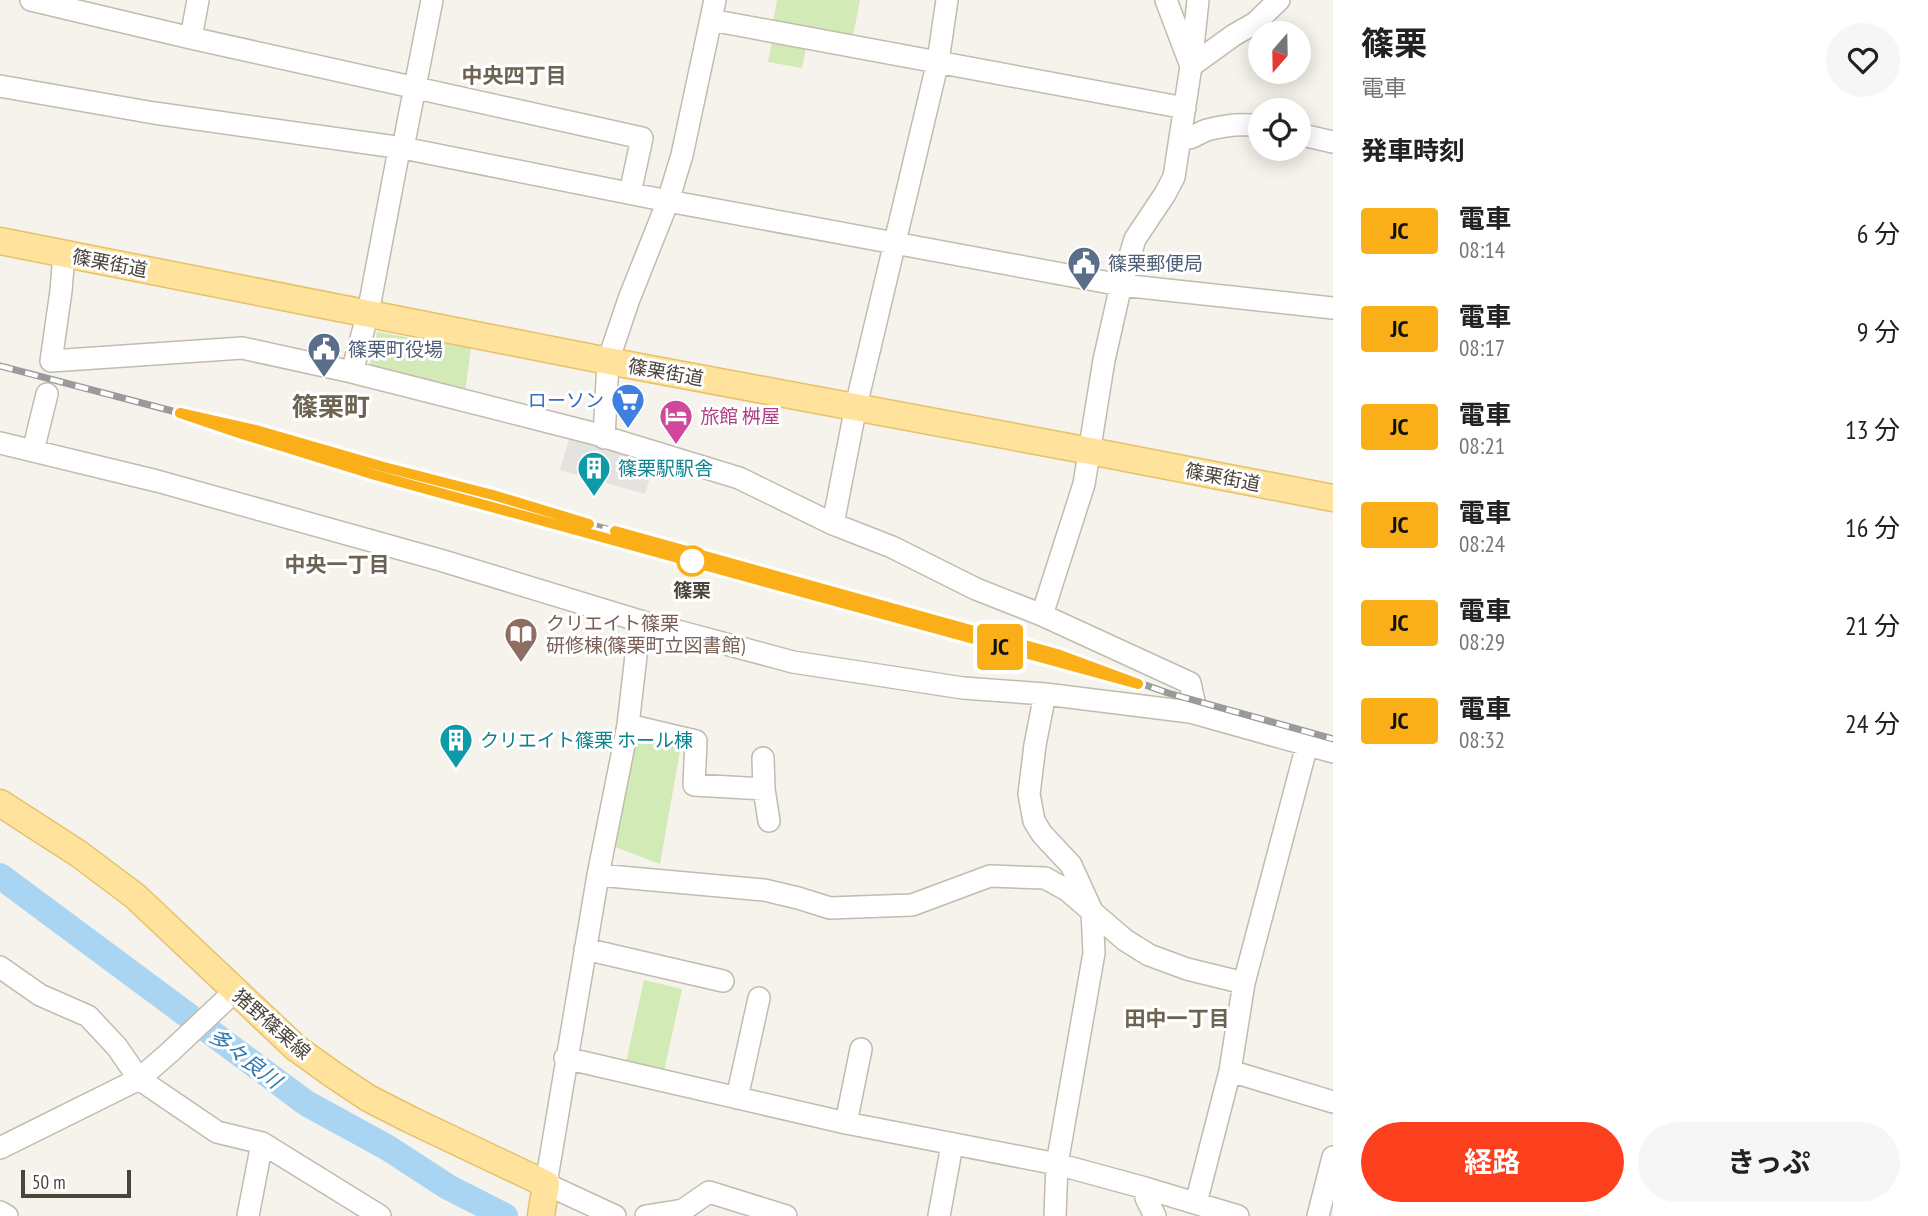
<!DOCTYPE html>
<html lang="ja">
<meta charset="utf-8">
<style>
body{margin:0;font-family:"PT Sans Narrow","Noto Sans JP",sans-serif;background:#f6f6f6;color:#222;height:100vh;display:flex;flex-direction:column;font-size:26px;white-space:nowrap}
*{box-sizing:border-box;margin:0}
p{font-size:23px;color:#767676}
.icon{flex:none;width:38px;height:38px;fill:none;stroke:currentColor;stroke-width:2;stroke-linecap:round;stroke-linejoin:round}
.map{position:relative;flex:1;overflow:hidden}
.details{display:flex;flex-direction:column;background:#fff;width:595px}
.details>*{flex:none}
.badge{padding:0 14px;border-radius:5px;font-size:24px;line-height:46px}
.needle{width:46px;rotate:200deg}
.buttons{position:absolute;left:1248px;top:21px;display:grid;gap:14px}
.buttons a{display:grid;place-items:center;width:63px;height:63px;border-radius:50%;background:#fff;box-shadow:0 4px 18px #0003;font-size:35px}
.scale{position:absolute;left:21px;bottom:18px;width:110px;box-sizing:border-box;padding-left:7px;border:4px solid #4b4439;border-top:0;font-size:19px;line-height:24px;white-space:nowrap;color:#4b4439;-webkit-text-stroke:5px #fff;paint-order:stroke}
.map>.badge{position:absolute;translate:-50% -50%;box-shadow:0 0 0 4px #fff}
h2{padding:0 28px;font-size:26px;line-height:63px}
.round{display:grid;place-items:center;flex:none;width:74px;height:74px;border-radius:37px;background:#f6f6f6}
.summary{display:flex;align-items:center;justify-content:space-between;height:119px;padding:0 28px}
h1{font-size:33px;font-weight:700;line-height:52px}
.button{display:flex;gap:14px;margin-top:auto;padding:14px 28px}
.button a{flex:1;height:80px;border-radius:42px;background:#fc3f1d;color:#fff;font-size:28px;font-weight:700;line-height:80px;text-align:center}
.button a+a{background:#f6f6f6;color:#222}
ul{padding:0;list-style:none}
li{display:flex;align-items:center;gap:21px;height:98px;padding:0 28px}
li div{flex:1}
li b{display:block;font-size:26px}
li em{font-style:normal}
li .badge{min-width:77px;font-weight:700;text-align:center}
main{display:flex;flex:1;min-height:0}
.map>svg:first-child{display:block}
.park{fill:#d2eab5}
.parking{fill:#e5e3e0}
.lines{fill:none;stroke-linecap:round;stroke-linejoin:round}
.river{stroke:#a9d4f2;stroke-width:26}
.minor-casing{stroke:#c2bbae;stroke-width:24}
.major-casing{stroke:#e6c16a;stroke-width:29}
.minor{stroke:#fff;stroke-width:21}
.major{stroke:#ffe39c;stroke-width:26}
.rail-casing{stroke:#9a9a9a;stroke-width:7}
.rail{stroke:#fff;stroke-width:4.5;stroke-dasharray:13;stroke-linecap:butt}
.line-casing{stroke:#fff;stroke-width:16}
.line{stroke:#faaf18;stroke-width:10}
.stop-dot{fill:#fff;stroke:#faaf18;stroke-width:3.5}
.labels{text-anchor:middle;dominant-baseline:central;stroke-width:6;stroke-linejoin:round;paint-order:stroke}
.street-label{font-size:19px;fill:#4b4439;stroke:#fff}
.service-label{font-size:19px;fill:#4e5e75;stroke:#fff;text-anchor:start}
.shop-label{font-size:19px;fill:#366cbe;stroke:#fff;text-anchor:end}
.hotel-label{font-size:19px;fill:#b23c85;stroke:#fff;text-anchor:start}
.culture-label{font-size:19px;fill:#0d838f;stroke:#fff;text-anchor:start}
.stop-label{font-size:19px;font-weight:bold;fill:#4b4439;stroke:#fff}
.education-label{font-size:19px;fill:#785e54;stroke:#fff;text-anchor:start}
.neighbourhood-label{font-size:21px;font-weight:bold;fill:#6e6250;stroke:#fff}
.water-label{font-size:21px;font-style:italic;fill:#2e7ab2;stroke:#fff}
.district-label{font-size:26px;font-weight:bold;fill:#6e6250;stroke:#fff}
</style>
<main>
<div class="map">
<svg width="1333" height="1216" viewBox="0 0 1333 1216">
<rect width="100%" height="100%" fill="#f6f3ec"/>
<path class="park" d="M777,0h83l-8,41 -80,-14z
M772,42l34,6 -4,20 -34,-6z
M377,332l94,16 -6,44 -96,-23z
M630,733l50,18 -20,113 -50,-19z
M644,980l38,9 -19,87 -38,-9z"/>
<path class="parking" d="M571,432l85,25 -11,37 -85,-24z"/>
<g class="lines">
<path class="river" d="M0,876l306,227 82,45 60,39 57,29"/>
<defs>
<path id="minor" d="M31,0l160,38 451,100 -12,55
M1166,0l25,66 43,-31 21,-12 24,-23
M711,20l474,88
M191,38l7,-38
M0,86l154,27 249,35 265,53 453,84 212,23
M1298,134l35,8
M1180,139c15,0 15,-5 27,-9 18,-5 35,-7 53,-4
M64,254l-3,37 -10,70 191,-13 110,24 240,61 147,45 94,46 59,23 84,42 66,26 148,68 4,18 -4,11
M352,372l16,-59 30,-158 5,-7 29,-148
M604,438l4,-77 21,-62 39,-98 14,-46 33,-155
M0,443l157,38 283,79 200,61 153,41 170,26 82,6 145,18 143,40
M33,451l14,-57
M833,524l23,-118 82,-345 9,-61
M1042,615l42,-131 20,-124 17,-75 14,-46 30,-45 9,-17 17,-111 7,-66
M1045,694l-10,51 -6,49 5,27 8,13 29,31 21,46 2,42 -37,211 -2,52
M628,725l68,16 -2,44 70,4 5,32
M763,758l1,31
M598,875l166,15 34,8 32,10 82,-3 78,-29 55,2 22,12 58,50 24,15 38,14 57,14
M585,949l138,32
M0,967l40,28 48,21 29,31 22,32 78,53 45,11 118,73
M565,1058l281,65 211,41 88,24 93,28
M1230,1071l14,-88 63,-238
M737,1098l22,-100
M846,1123l15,-74
M0,1148l139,-69 30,-26 66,-62
M1145,1188l1,10 9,18
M1196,1203l34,-132 103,31
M0,1212l7,4
M248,1216l14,-73
M615,1216l-69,-32 52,-309 30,-150 12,-104
M646,1216l37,-6 26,-18 77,24
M939,1216l13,-71
M1318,1216l15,-59"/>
<path id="major" d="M0,241l608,120 482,90 243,47
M0,803l79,51 56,42 161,152 39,28 33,22 43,22 135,64 -5,32"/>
</defs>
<use href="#minor" class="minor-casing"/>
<use href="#major" class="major-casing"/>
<use href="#minor" class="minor"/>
<use href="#major" class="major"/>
<defs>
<path id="rail" d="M0,366l180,47 76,17 128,37 109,28 96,29 468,130 111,39 165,46
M420,487l125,34"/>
</defs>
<use href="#rail" class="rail-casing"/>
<use href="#rail" class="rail"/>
</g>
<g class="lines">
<defs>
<path id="line" d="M589,524l-96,-29 -109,-28 -128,-37 -76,-17 59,20 136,42 763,209 -81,-30 -442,-123"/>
</defs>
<use href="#line" class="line-casing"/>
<use href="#line" class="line"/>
</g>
<defs>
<symbol id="civic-pin" viewBox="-11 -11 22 30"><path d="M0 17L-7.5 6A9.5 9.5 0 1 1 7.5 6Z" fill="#5c6f8a" stroke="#fff"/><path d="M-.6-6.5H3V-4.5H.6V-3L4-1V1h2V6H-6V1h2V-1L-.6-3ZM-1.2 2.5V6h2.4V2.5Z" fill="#fff"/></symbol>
<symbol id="supermarket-pin" viewBox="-11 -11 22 30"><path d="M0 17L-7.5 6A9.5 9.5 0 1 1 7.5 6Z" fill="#3f7fe0" stroke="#fff"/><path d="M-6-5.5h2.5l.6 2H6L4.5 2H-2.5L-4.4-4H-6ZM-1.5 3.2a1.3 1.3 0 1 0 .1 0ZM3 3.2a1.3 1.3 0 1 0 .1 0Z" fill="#fff"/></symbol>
<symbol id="hotel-pin" viewBox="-11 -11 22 30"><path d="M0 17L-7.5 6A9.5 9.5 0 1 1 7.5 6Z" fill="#d1479c" stroke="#fff"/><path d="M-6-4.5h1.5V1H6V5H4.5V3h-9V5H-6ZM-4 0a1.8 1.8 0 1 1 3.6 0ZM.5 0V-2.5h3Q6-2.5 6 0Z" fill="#fff"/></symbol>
<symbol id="building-pin" viewBox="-11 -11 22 30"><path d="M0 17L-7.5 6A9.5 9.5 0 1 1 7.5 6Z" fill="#0f9aa8" stroke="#fff"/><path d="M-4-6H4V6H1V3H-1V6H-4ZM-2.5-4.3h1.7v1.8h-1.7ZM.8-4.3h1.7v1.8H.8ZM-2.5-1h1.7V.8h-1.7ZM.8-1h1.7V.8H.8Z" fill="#fff"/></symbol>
<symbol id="library-pin" viewBox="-11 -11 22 30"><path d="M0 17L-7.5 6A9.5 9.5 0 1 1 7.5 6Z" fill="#8d6e63" stroke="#fff"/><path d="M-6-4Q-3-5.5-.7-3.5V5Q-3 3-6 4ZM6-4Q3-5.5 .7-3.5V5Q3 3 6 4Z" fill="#fff"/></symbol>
</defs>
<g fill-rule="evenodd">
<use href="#civic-pin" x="1065" y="244" width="38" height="52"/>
<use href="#civic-pin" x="305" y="330" width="38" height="52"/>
<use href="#supermarket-pin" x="609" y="381" width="38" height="52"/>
<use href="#hotel-pin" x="657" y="397" width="38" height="52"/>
<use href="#building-pin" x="575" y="449" width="38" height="52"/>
<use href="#library-pin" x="502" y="615" width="38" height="52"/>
<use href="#building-pin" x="437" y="721" width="38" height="52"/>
</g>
<circle class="stop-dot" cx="692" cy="561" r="14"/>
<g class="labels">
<g class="street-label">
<text transform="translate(110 263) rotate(11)">篠栗街道</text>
<text transform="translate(666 372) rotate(10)">篠栗街道</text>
<text transform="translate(1223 477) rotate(11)">篠栗街道</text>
<text transform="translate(272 1024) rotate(41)">猪野篠栗線</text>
</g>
<g class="service-label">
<text x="1108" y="263">篠栗郵便局</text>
<text x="348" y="349">篠栗町役場</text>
</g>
<g class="shop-label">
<text x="604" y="400">ローソン</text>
</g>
<g class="hotel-label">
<text x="700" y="416">旅館 桝屋</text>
</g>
<g class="culture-label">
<text x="618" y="468">篠栗駅駅舎</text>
<text x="480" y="740">クリエイト篠栗 ホール棟</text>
</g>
<g class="stop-label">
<text x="692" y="590">篠栗</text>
</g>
<g class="education-label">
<text x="546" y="623">クリエイト篠栗<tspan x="546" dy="22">研修棟(篠栗町立図書館)</tspan></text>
</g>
<g class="neighbourhood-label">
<text x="514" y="75">中央四丁目</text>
<text x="337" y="564">中央一丁目</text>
<text x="1177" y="1018">田中一丁目</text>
</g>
<g class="water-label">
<text transform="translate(245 1058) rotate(37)">多々良川</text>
</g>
<g class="district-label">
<text x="331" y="406">篠栗町</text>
</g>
</g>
</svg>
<div class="buttons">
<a><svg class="needle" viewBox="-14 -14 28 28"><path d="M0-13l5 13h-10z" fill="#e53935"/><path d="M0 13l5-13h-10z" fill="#767676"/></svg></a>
<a><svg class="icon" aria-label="locate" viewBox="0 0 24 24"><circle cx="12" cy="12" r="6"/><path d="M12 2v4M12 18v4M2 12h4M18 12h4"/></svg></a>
</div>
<div class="scale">50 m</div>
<b class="badge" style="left:1000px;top:647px;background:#faaf18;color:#111">JC</b>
</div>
<section class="details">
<div class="summary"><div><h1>篠栗</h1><p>電車</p></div><a class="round"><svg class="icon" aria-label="heart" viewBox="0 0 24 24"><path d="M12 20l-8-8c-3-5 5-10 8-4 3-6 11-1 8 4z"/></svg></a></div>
<h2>発車時刻</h2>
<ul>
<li><span class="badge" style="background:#faaf18;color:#111">JC</span><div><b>電車</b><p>08:14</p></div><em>6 分</em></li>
<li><span class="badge" style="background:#faaf18;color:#111">JC</span><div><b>電車</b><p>08:17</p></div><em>9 分</em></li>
<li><span class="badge" style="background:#faaf18;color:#111">JC</span><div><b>電車</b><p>08:21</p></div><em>13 分</em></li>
<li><span class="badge" style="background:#faaf18;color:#111">JC</span><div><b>電車</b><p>08:24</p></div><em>16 分</em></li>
<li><span class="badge" style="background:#faaf18;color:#111">JC</span><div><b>電車</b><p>08:29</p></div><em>21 分</em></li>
<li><span class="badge" style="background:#faaf18;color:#111">JC</span><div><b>電車</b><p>08:32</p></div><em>24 分</em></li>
</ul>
<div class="button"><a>経路</a><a>きっぷ</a></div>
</section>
</main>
